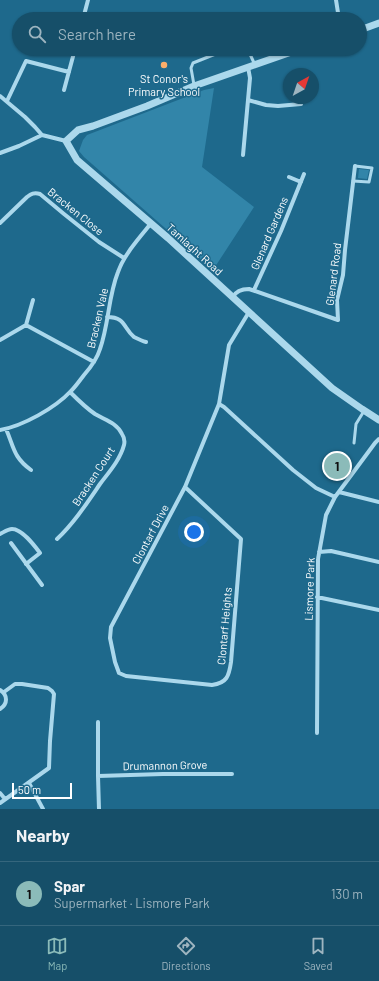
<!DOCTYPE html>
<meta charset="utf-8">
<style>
:root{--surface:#164f69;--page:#1f566f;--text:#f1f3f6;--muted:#9eb5c0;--line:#35667d;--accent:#8bbbb9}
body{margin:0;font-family:Barlow,sans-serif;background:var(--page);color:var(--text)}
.compass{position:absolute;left:283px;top:68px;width:36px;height:36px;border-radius:50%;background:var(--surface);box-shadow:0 1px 3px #0004;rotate:40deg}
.scale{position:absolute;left:12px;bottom:10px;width:60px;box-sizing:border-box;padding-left:4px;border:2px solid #fff;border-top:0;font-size:11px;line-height:14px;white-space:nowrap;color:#fff;-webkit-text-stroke:3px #1e698c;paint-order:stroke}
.you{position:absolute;left:194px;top:532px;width:14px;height:14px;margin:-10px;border:3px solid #fff;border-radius:50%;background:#1a73e8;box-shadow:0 0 0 6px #1a73e833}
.badge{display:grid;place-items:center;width:26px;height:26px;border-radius:50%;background:var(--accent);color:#111;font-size:13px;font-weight:700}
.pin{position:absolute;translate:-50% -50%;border:2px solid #fff;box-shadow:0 1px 4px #0006}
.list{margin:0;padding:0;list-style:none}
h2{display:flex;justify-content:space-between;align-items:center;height:52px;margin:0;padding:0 16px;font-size:17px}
h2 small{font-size:13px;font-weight:400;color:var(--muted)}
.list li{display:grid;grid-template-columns:26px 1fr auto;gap:12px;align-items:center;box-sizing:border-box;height:64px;padding:0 16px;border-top:1px solid var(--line)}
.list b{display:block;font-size:15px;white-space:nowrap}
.list p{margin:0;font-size:13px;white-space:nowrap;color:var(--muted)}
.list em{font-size:13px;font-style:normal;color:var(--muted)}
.icon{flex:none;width:22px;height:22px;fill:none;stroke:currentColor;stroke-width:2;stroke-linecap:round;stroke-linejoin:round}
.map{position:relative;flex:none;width:379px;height:809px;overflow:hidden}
.search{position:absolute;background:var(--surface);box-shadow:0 1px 3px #0004;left:12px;right:12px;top:12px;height:44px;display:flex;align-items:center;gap:10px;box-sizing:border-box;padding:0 14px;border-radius:22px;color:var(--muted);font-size:15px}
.sheet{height:116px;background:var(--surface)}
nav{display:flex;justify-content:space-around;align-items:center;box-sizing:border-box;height:56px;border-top:1px solid var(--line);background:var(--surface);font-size:11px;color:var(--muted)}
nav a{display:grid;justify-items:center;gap:2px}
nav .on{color:var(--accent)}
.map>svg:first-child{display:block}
.green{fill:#3285a9}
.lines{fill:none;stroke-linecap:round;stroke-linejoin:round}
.service{stroke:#abd8ec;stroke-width:3}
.minor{stroke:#abd8ec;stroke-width:4}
.tertiary{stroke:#abd8ec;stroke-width:7}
.poi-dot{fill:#fbae6a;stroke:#1e698c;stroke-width:1.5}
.labels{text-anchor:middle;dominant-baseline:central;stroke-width:3;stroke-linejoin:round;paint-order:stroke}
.poi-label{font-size:11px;fill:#fff;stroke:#1e698c}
.street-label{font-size:11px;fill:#fff;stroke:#1e698c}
</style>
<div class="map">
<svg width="379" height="809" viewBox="0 0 379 809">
<rect width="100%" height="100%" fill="#1e698c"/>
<path class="green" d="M214 88 202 167 254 207 213 270 84 157 79 151 83 140 87 135 204 90Z
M359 169 369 170 367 179 358 178Z"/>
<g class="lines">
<path class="service" d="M246 49 249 52 255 65
M194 85 191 68 193 63 228 49
M353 181 369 182 372 168 355 166
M354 443 356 424 364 411"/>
<path class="minor" d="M336 0 339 19
M83 19 88 0
M64 90 75 49
M0 96 25 117 35 127 42 135 66 141
M248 100 266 105 278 106 301 104
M7 101 26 61 69 72
M0 153 19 146 42 135
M243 155 250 78 248 67
M289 177 301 182
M0 223 27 197C31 194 34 192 40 194L64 214 99 242 124 258
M254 290 281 231 304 174
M233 297C236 291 243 289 249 289L338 320 337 300 343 275 345 250 355 166
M107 317C126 317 123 328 134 337 138 339 142 341 146 342
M26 325 33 300
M0 340 26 325 94 362
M219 404 224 407 293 470 316 488 335 497
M6 429C14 447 13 457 31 470
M0 430C23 426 55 408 71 391 76 386 80 380 84 375 91 367 97 359 100 349 109 324 108 297 118 272 124 255 137 241 148 227L151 224
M185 487 241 539 231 662C229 676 227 683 212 685L126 676 119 673 115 662 110 638 111 627 185 487 219 404 229 345 249 312
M339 492 379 502
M0 534C4 532 8 529 12 529 22 529 34 545 40 553L26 564
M57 539C74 523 87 503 100 484 109 472 120 460 124 445 125 441 124 437 122 434 117 423 105 420 95 414 86 408 78 400 70 392
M11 543 42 585
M319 552 331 551 379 562
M317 597 379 610
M0 690C8 695 8 704 0 709
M98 722V776L99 809
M317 733 318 559 326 515 335 497 375 443 379 439
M98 776 163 774H232
M29 783 43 809
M0 793 5 799
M0 803 49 768 50 741 54 694 52 691 48 688 22 684H15L4 692"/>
<path class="tertiary" d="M360 30 379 23
M300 49 194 86 147 106 93 126 78 130 66 141 77 160 168 238 332 388 362 409 379 420"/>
</g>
<circle class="poi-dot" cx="164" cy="65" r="4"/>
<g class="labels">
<g class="poi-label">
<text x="164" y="78">St Conor's<tspan x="164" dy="13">Primary School</tspan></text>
</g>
<g class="street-label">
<text transform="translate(76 211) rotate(39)">Bracken Close</text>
<text transform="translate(269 233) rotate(-67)">Glenard Gardens</text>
<text transform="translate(195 249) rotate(42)">Tamlaght Road</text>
<text transform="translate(333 274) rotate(-83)">Glenard Road</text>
<text transform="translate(97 318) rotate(-77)">Bracken Vale</text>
<text transform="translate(93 476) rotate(-57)">Bracken Court</text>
<text transform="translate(150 534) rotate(-62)">Clontarf Drive</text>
<text transform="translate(309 589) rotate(-88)">Lismore Park</text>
<text transform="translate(224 626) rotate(-85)">Clontarf Heights</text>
<text transform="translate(165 765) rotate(-1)">Drumannon Grove</text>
</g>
</g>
</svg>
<svg class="compass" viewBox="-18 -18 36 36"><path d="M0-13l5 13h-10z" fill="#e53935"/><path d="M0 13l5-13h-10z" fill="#9eb5c0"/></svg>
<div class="scale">50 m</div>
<div class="you"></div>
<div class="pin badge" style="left:337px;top:466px">1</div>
<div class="search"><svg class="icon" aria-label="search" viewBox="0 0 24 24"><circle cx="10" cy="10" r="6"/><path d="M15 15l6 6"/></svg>Search here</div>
</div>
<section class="sheet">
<h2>Nearby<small></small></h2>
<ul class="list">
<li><span class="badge">1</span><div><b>Spar</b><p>Supermarket · Lismore Park</p></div><em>130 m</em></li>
</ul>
</section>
<nav>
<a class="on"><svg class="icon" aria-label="map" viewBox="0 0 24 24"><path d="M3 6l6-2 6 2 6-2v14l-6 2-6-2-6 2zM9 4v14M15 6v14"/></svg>Map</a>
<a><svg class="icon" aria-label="directions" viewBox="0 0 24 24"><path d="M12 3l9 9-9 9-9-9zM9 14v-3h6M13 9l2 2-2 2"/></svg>Directions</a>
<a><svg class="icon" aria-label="saved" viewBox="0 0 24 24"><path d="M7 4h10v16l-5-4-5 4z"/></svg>Saved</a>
</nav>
